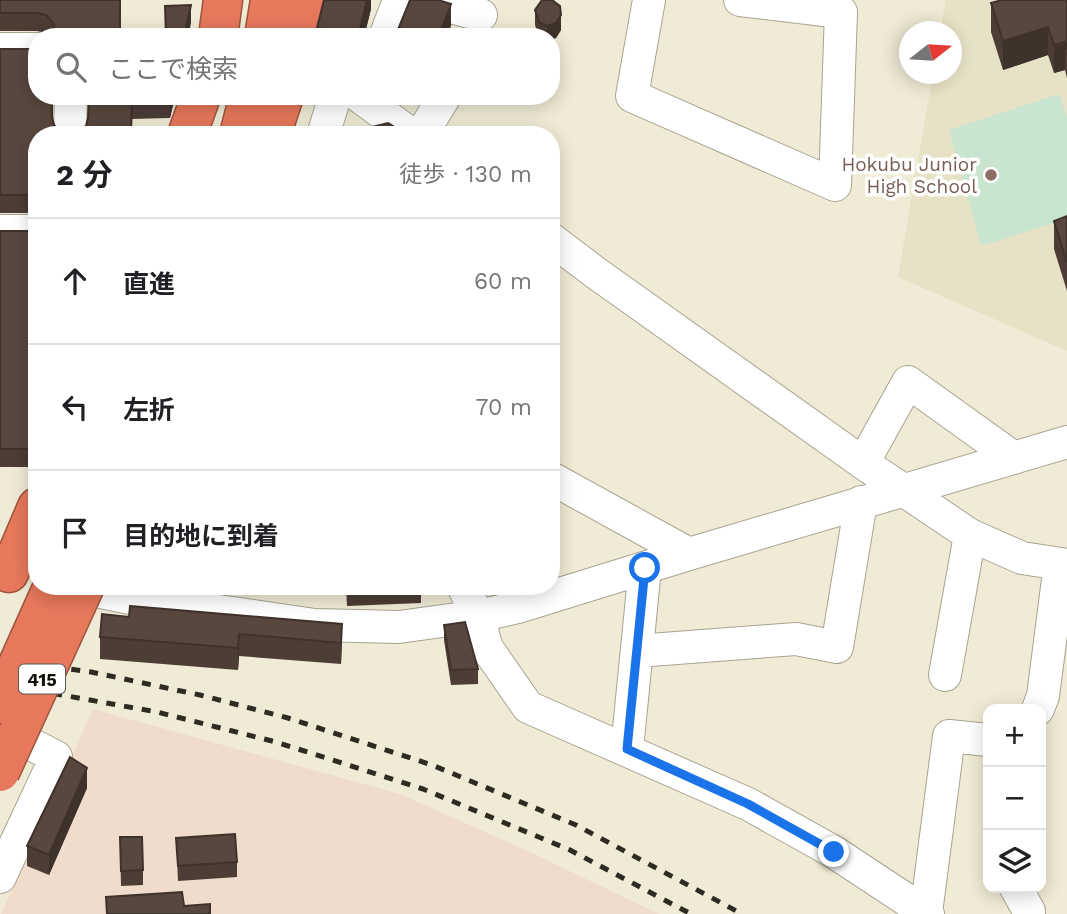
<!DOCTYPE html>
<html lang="ja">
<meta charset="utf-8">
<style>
:root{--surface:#fff;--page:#f2f2f2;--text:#202124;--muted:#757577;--line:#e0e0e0}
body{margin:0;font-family:"Work Sans","Noto Sans JP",sans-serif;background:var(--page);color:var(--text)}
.controls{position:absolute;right:21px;bottom:21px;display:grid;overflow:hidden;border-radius:14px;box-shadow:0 4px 18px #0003}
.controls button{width:63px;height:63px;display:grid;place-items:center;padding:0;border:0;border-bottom:2px solid var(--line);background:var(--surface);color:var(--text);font:35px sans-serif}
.compass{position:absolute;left:899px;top:21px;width:63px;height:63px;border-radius:50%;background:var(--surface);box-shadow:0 4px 18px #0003;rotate:73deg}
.stop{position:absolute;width:21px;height:21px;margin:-16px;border:5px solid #1a73e8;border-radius:50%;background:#fff}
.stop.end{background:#1a73e8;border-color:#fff;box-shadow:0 2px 7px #0008}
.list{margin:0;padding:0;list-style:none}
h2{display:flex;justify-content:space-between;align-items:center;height:91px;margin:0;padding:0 28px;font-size:30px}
h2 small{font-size:23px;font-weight:400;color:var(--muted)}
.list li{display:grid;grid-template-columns:46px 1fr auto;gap:21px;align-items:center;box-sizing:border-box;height:126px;padding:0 28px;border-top:2px solid var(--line)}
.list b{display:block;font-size:26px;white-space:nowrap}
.list em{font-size:23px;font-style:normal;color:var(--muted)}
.icon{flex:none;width:38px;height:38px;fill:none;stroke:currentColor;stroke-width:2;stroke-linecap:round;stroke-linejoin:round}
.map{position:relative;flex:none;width:1067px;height:914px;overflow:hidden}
.search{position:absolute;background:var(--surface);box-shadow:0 4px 18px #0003;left:28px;top:28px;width:532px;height:77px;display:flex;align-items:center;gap:18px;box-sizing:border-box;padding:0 24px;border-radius:28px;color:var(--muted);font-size:26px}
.panel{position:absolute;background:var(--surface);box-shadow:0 4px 18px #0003;left:28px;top:126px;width:532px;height:469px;border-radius:28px}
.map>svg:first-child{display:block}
.built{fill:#e7e1c5}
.industrial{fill:#f0dccd}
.green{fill:#c9e5d0}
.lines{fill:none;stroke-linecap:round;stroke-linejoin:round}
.minor-casing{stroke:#a8a491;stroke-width:34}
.highway-casing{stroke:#9c543e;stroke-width:41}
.minor{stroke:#fff;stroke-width:32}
.highway{stroke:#e7785b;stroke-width:38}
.rail{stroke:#2d2b22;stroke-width:5;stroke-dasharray:9 9;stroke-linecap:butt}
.highway-bridge-casing{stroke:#9c543e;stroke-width:41;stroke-linecap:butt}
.highway-bridge{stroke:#e7785b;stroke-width:38}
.wall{fill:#4c3d35}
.shaded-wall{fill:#3e322b}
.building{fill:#58473e;stroke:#3e322b;stroke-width:2}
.route{stroke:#1a73e8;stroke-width:9}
.education-dot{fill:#8d6e63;stroke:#fff;stroke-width:2.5}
.labels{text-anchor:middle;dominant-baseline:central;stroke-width:7;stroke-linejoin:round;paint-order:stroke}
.shield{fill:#fff;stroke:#595853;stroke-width:2}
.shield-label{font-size:18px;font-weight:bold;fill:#121009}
.education-label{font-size:19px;fill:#785e54;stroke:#fff;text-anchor:end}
</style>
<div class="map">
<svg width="1067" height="914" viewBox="0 0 1067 914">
<rect width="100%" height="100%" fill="#efebd6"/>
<path class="built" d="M946 0H1067V351L898 277 933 74H951V32L940 31Z"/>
<path class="industrial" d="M93 709 400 794 530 852 659 914H1Z"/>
<path class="green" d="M1059 94 1067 118V219L981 246 949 130Z"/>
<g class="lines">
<defs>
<path id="minor" d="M425 0 481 15
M649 0 632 96 835 185 841 12 740 0
M385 37 399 0
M0 49H37
M359 96 412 135
M70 135 71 96
M323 135 334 100 338 96
M421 135 445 96
M0 231H37
M551 239 596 273 863 463 970 535 1022 558 1067 565
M863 463 908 382 1014 458
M551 478 689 554
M72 586 135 599 315 625 399 627 478 616 518 607 689 554 1067 442
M463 586 478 616 487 648 528 707 748 804 834 852 928 914
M637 651 796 639 837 647 861 502
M945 675 970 535
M1038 709 1043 696 1060 564
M0 728 56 757 0 877
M627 749 645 568
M1016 888 1029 911V914
M926 913 949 736 988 740"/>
<path id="highway" d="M218 37 223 0
M264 37 270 0
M297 37 304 0
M187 135 201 96
M239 135 249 96
M271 135 284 96
M9 573 37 507"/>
</defs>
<use href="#minor" class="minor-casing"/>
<use href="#highway" class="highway-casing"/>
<use href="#minor" class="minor"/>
<use href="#highway" class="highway"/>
<path class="rail" d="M0 659 91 672 200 695 288 718 432 765 576 825 742 914
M0 684 157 712 276 742 423 789 570 850 691 914"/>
<defs>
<path id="highway-bridge" d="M0 704 53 586
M0 772 85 586"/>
</defs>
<use href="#highway-bridge" class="highway-bridge-casing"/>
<use href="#highway-bridge" class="highway-bridge"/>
</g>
<path class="wall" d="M0 0 120 37H49L46 33 37 31H0Z
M371 0V9L364 37H317V28Z
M1067 0V78L1065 70 1054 73 1048 55 1003 70 991 32V3Z
M535 10 561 30 556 38 551 39V37H539L535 25Z
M0 49 37 135V213H0Z
M89 96H175L170 118 132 119V135H72L78 133 86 126 88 118Z
M1067 216V291L1054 249V221Z
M0 231H37V440H31L30 467H0Z
M346 586H421V603L347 606Z
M129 617 342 624 341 664 239 656 238 670 100 659V637Z
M444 625 478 669V684L451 685 444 640Z
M87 788 49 875 27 866V846Z
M120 837 143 870V885L121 886Z
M176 838 237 862V877L178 881Z"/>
<path class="shaded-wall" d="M367 0H371V9L364 37H358Z
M451 4V26L447 37H439Z
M191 5V23L188 37H184Z
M561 15V30L556 38 551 39V37H547V26Z
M1048 27V55L1003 70V41Z
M1065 42V70L1054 73V45Z
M171 96H175L170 118V100Z
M342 624V645L341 664V643Z
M239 634V656L238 670V648Z
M87 768V788L49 875V855Z"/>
<path class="building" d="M0 0H120V37H54L55 30 53 23 46 15 37 13H0Z
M324 0H367L358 37H350L317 28Z
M410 0H438L451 4 439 37H395Z
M542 0H552L560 6 561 15 556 23 547 26 539 22 535 10Z
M1002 0H1067V50L1065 42 1054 45 1048 27 1003 41 991 3Z
M191 5 184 37H166L165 6Z
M0 49H37V96H52V117L54 125 60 132 67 135H37V195H0Z
M89 96H171L170 100 132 101 131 134 72 135 78 133 86 126 88 118Z
M388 123 393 126 394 135H370L368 128Z
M1067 216V263L1054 221Z
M0 231H37V422H31L30 449H0Z
M347 586H421V588L347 592Z
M130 606 342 624 341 643 239 634 238 648 100 637 102 614 129 617Z
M465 622 478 669 451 670 444 625Z
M70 757 87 768 49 855 27 846Z
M235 834 237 862 178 866 176 838Z
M120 837H142L143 870 121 871Z
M182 892 184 906 210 904V914H107L106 897Z"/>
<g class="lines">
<path class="route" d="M645 568 627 749 748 804 834 852"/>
</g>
<circle class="education-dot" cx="991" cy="175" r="7"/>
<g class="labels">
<rect class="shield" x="19" y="664.5" width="46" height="29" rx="5"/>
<g class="shield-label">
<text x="42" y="679">415</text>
</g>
<g class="education-label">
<text x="977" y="164">Hokubu Junior<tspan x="977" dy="22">High School</tspan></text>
</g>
</g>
</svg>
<div class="controls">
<button>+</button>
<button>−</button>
<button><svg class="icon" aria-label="layers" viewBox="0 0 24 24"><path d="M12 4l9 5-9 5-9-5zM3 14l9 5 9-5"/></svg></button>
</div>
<svg class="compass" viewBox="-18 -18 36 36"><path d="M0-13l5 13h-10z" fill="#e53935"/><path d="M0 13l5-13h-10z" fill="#757577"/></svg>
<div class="stop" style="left:645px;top:568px"></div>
<div class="stop end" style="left:834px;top:852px"></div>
<div class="search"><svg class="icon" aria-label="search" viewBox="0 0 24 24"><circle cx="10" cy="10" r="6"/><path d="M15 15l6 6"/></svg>ここで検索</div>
<section class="panel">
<h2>2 分<small>徒歩 · 130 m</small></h2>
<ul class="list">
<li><svg class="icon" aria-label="ahead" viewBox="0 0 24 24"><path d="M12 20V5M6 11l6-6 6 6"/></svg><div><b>直進</b></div><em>60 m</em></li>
<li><svg class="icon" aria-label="left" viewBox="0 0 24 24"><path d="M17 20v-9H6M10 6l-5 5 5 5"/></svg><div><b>左折</b></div><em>70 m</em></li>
<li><svg class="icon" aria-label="arrive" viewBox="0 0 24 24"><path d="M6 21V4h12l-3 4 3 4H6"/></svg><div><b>目的地に到着</b></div></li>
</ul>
</section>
</div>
